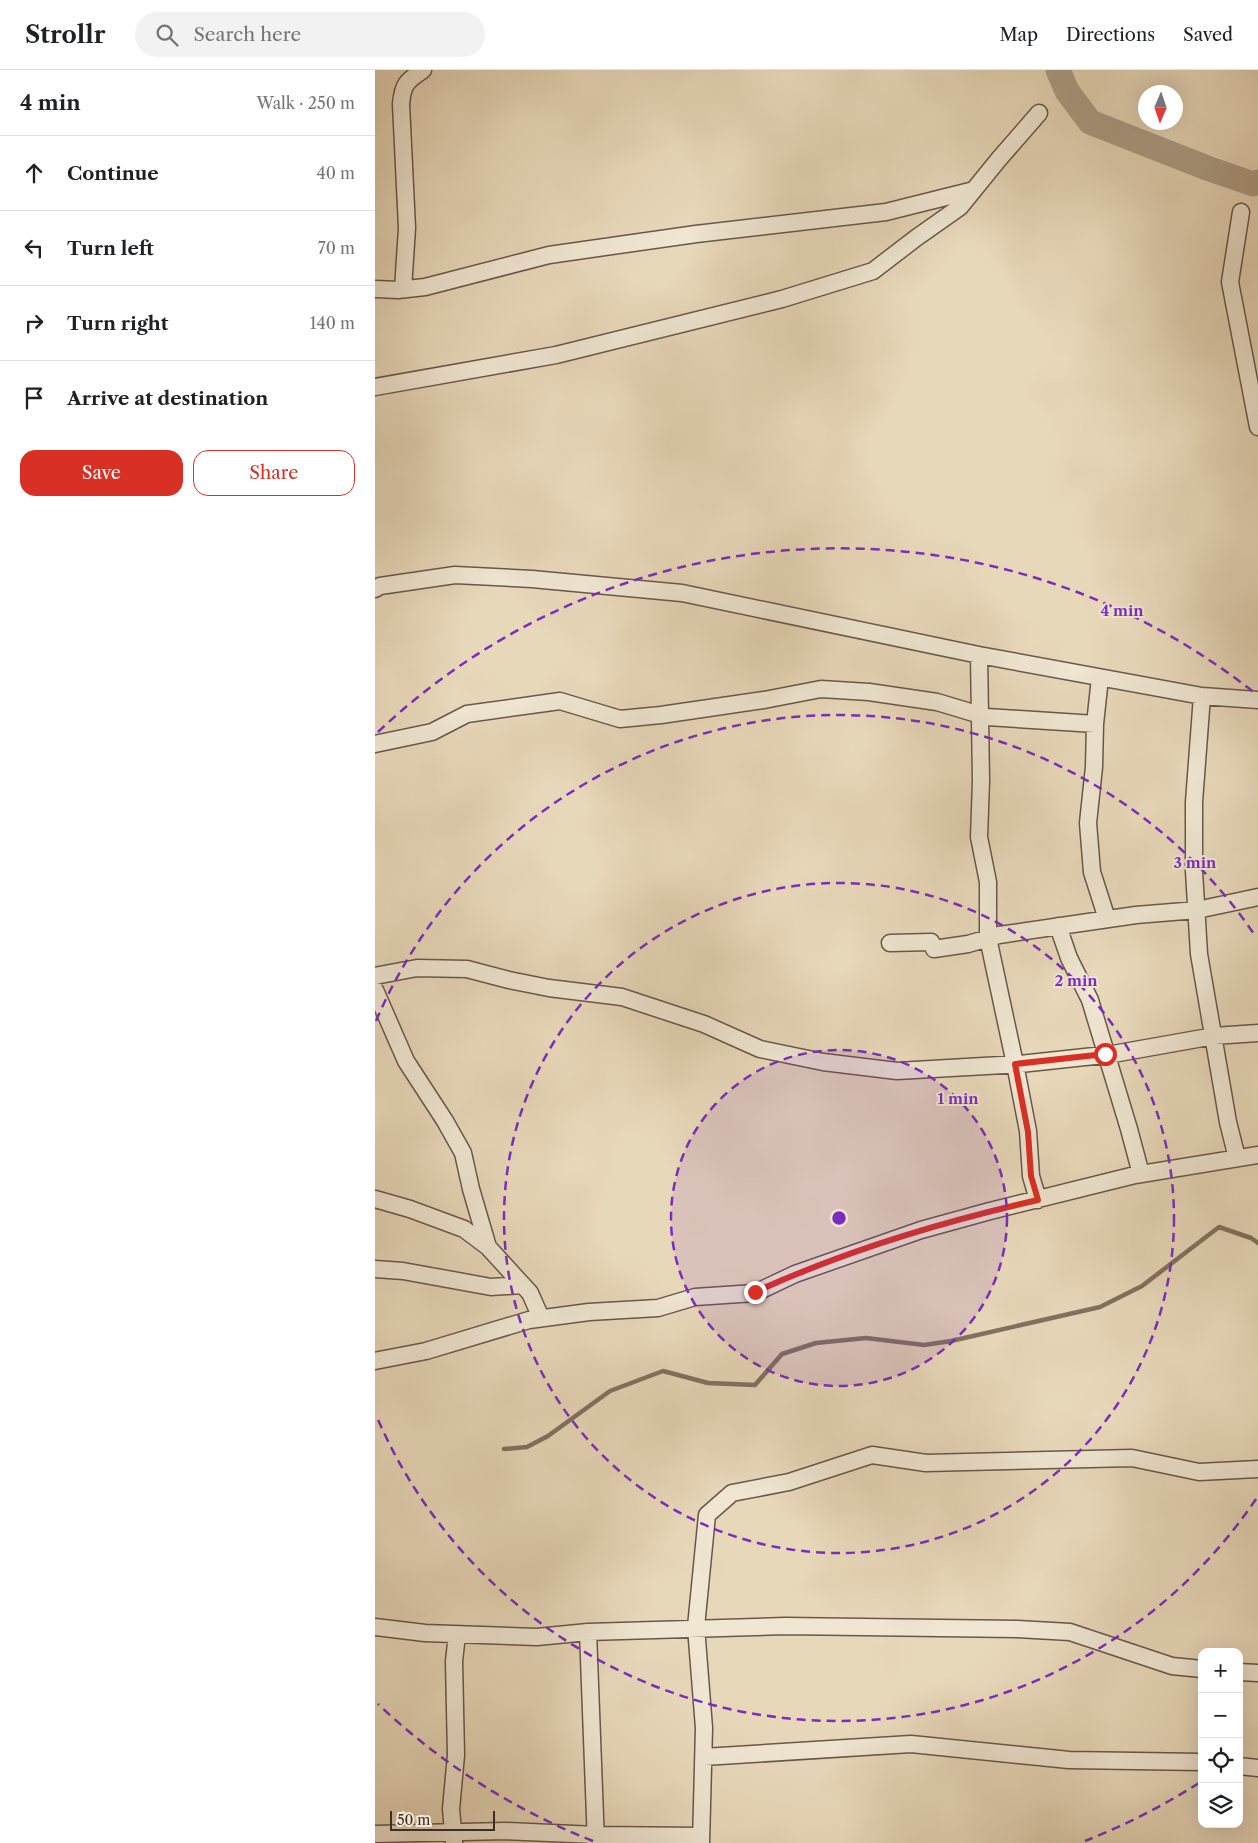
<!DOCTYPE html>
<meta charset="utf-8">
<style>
:root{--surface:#fff;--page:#f2f2f2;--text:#202124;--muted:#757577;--line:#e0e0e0;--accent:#d93025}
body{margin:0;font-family:"Libre Caslon Text",serif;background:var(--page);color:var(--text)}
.controls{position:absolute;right:15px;bottom:15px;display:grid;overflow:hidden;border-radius:10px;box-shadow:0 5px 20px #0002}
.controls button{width:45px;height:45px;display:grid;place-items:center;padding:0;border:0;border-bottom:1px solid var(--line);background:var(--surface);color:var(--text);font:25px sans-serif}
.compass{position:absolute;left:763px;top:15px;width:45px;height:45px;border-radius:50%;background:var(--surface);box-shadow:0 5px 20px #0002;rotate:182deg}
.scale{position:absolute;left:15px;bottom:12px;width:105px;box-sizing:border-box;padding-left:5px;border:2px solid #3d2e26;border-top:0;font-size:14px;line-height:18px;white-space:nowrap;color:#3d2e26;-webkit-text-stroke:4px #f0e6d2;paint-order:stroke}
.stop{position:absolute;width:15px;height:15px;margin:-11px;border:4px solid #d93025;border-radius:50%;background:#fff}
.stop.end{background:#d93025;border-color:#fff;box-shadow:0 1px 5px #0008}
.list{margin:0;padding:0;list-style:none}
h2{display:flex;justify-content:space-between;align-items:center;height:65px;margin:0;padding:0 20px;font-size:21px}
h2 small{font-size:16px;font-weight:400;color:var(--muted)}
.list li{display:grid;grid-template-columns:32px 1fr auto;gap:15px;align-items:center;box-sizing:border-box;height:75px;padding:0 20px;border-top:1px solid var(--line)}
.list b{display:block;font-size:19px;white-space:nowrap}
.list em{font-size:16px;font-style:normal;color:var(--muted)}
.actions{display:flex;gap:10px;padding:15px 20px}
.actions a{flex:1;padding:11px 0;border:1px solid var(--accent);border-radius:15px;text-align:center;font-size:18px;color:var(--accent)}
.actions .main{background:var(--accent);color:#fff}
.icon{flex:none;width:28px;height:28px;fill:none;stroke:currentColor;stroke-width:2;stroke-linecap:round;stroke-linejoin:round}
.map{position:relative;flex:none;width:883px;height:1773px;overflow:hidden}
header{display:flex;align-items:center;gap:30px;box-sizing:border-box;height:70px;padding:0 25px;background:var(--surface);border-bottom:1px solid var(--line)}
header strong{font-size:24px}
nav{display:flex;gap:28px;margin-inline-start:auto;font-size:18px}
.search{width:350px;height:45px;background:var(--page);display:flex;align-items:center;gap:12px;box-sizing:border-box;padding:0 18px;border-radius:28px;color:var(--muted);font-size:19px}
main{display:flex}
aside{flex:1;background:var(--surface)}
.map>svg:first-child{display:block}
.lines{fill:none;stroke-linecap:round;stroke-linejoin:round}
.stream{stroke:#817161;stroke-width:4.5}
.river{stroke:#ae9e88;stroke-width:25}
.minor-casing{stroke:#68584b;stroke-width:19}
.minor{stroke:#f0e6d2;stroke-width:16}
.route{stroke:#d93025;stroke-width:6}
.ring{fill:none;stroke:#7b2cbf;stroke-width:2.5;stroke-dasharray:9 6}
.centre{fill:#7b2cbf;stroke:#f0e6d2;stroke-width:2.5}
.ring-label{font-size:15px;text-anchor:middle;font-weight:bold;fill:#7b2cbf;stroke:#f0e6d2;stroke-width:4;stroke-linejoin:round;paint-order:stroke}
</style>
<header>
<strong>Strollr</strong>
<div class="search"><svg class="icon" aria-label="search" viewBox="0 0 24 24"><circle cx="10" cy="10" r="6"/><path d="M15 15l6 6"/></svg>Search here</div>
<nav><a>Map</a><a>Directions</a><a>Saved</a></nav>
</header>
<main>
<aside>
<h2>4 min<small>Walk · 250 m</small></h2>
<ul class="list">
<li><svg class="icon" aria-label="ahead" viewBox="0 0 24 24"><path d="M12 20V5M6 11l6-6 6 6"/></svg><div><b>Continue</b></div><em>40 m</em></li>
<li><svg class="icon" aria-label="left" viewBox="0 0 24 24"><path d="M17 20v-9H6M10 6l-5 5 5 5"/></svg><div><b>Turn left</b></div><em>70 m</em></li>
<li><svg class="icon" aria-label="right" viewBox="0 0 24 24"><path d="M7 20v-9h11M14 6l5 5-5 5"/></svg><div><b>Turn right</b></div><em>140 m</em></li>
<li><svg class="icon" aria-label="arrive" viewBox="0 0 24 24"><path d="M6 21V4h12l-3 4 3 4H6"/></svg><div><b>Arrive at destination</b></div></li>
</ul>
<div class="actions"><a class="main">Save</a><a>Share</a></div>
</aside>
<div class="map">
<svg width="883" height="1773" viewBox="0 0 883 1773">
<rect width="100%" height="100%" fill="#e8d8ba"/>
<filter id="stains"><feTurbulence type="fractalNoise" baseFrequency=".004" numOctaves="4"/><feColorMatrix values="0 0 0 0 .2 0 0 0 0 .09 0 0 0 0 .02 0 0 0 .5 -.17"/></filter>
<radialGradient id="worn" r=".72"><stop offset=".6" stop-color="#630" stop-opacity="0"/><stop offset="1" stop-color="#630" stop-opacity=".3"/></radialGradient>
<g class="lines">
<path class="stream" d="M129 1379 152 1377 173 1366 235 1321 288 1301 333 1313 380 1315 407 1284 441 1273 491 1268 549 1275 576 1271 725 1237 767 1216 844 1157 876 1168 883 1173"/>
<path class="river" d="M683 0 692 21 715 52 832 98 878 114 883 112"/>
<defs>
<path id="minor" d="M866 142 855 212 883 357
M0 219 23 220 50 217 174 185 321 164 511 142 599 120
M28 219 32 158 26 34C28 13 32 11 48 0
M0 317 181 285 407 229 498 201 541 168 585 137 624 89 664 43
M0 519 5 516 80 505 157 509 307 523 604 585 827 626 883 630
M604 585 606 711 604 767 613 812V868L640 994 653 1061 656 1106 663 1130
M725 608 720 654 719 697 713 753 717 802 732 849
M827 626 819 732V801L824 884 853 1052 862 1088
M0 674 57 662 92 644 185 631 245 649 286 645 389 630 446 619 494 622 562 632 612 647 720 654
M683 856 694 888 715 930 754 1059 766 1104
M515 873 556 872 559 879 593 874 624 865 761 845 822 840 883 827
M0 906 42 898 92 899 134 910 174 918 247 927 329 954 385 979 448 992 522 1001 645 994 738 984 839 966 883 963
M0 920 31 991 70 1051 88 1083 96 1119 113 1177
M0 1129 35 1139 89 1159 113 1177 155 1223 166 1248
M0 1199 28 1201 116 1217 148 1215
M0 1291 51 1281 154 1250 214 1242 283 1238 320 1227 380 1223 420 1204 546 1160 615 1141 760 1105 883 1085
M0 1557 50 1563 162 1567 213 1562 410 1556 642 1559 695 1562 797 1596 827 1599
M213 1562 221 1773
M864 1602 883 1603
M329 1687 536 1674 694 1690 827 1692
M864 1696 883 1698
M0 1764 130 1761 221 1765 326 1766
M79 1772 76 1739 81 1685 79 1591 82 1565
M326 1773 329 1658 321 1557 332 1445 357 1423 414 1412 497 1385 551 1393 757 1388 824 1402 883 1399"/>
</defs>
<use href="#minor" class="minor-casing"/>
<use href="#minor" class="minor"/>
</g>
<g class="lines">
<path class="route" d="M380 1222C470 1181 566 1152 663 1130L656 1106 653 1062 640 994 730 984"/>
</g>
<circle cx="464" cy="1148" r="168" fill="#7b2cbf" fill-opacity=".12"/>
<g class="ring">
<circle cx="464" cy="1148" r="168"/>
<circle cx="464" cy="1148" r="335"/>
<path d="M881 1429A503 503 0 0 1 1 1345M1 951A503 503 0 0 1 881 867"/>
<path d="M824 1713A670 670 0 0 1 710 1771M218 1771A670 670 0 0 1 3 1634M3 662A670 670 0 0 1 881 624"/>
</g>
<circle cx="464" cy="1148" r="8" class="centre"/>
<g class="ring-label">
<text x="747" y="546">4 min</text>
<text x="820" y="798">3 min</text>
<text x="701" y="916">2 min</text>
<text x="583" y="1034">1 min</text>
</g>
<rect width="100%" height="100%" filter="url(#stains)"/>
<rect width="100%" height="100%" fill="url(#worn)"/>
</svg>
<div class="controls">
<button>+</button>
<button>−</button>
<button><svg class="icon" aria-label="locate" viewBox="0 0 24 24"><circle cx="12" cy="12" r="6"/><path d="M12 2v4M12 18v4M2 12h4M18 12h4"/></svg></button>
<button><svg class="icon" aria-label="layers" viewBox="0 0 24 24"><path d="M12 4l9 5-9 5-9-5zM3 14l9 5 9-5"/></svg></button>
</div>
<svg class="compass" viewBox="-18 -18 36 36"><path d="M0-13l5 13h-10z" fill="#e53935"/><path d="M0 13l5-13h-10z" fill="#757577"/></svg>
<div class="scale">50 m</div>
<div class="stop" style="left:730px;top:984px"></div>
<div class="stop end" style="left:380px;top:1222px"></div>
</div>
</main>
